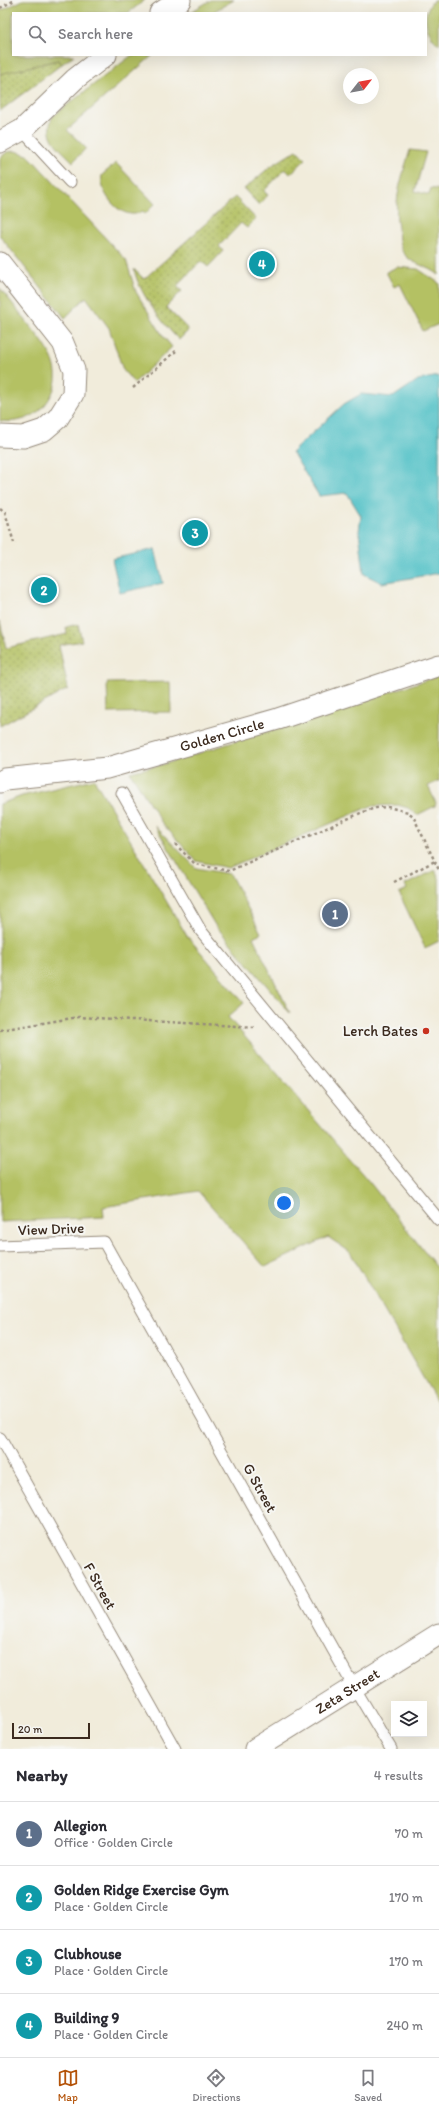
<!DOCTYPE html>
<meta charset="utf-8">
<style>
:root{--surface:#fff;--page:#f7f7f7;--text:#2b2b33;--muted:#7c7c81;--line:#e1e1e2;--accent:#b45309}
body{margin:0;font-family:Itim,sans-serif;background:var(--page);color:var(--text)}
.controls{position:absolute;right:12px;bottom:12px;display:grid;overflow:hidden;border-radius:0px;box-shadow:0 4px 16px #0002}
.controls button{width:36px;height:36px;display:grid;place-items:center;padding:0;border:0;border-bottom:1px solid var(--line);background:var(--surface);color:var(--text);font:20px sans-serif}
.compass{position:absolute;left:343px;top:68px;width:36px;height:36px;border-radius:50%;background:var(--surface);box-shadow:0 4px 16px #0002;rotate:59deg}
.scale{position:absolute;left:12px;bottom:10px;width:78px;box-sizing:border-box;padding-left:4px;border:2px solid #3b2a1e;border-top:0;font-size:11px;line-height:14px;white-space:nowrap;color:#3b2a1e;-webkit-text-stroke:3px #f6f6f2;paint-order:stroke}
.you{position:absolute;left:284px;top:1203px;width:14px;height:14px;margin:-10px;border:3px solid #fff;border-radius:50%;background:#1a73e8;box-shadow:0 0 0 6px #1a73e833}
.badge{display:grid;place-items:center;width:26px;height:26px;border-radius:50%;background:var(--accent);color:#fff;font-size:13px;font-weight:700}
.pin{position:absolute;translate:-50% -50%;border:2px solid #fff;box-shadow:0 1px 4px #0006}
.list{margin:0;padding:0;list-style:none}
h2{display:flex;justify-content:space-between;align-items:center;height:52px;margin:0;padding:0 16px;font-size:17px}
h2 small{font-size:13px;font-weight:400;color:var(--muted)}
.list li{display:grid;grid-template-columns:26px 1fr auto;gap:12px;align-items:center;box-sizing:border-box;height:64px;padding:0 16px;border-top:1px solid var(--line)}
.list b{display:block;font-size:15px;white-space:nowrap}
.list p{margin:0;font-size:13px;white-space:nowrap;color:var(--muted)}
.list em{font-size:13px;font-style:normal;color:var(--muted)}
.icon{flex:none;width:22px;height:22px;fill:none;stroke:currentColor;stroke-width:2;stroke-linecap:round;stroke-linejoin:round}
.map{position:relative;flex:none;width:439px;height:1749px;overflow:hidden}
.search{position:absolute;background:var(--surface);box-shadow:0 4px 16px #0002;left:12px;right:12px;top:12px;height:44px;display:flex;align-items:center;gap:10px;box-sizing:border-box;padding:0 14px;border-radius:0px;color:var(--muted);font-size:15px}
.sheet{height:308px;background:var(--surface)}
nav{display:flex;justify-content:space-around;align-items:center;box-sizing:border-box;height:56px;border-top:1px solid var(--line);background:var(--surface);font-size:11px;color:var(--muted)}
nav a{display:grid;justify-items:center;gap:2px}
nav .on{color:var(--accent)}
.map>svg:first-child{display:block}
.green{fill:#b4c163;stroke:#787640}
.garden{fill:url(#garden-dots);stroke:#787640}
.water{fill:#54c2c8;stroke:#487673}
.lines{fill:none;stroke-linecap:round;stroke-linejoin:round}
.service-casing{stroke:#968b7c;stroke-width:13}
.minor-casing{stroke:#968b7c;stroke-width:23}
.path{stroke:#968b7c;stroke-width:2.5;stroke-dasharray:3 3;stroke-linecap:butt}
.service{stroke:#fff;stroke-width:11}
.minor{stroke:#fff;stroke-width:21}
.poi-dot{fill:#c8321e;stroke:#f6f6f2;stroke-width:1.5}
.labels{text-anchor:middle;dominant-baseline:central;stroke-width:4;stroke-linejoin:round;paint-order:stroke}
.street-label{font-size:15px;fill:#3b2a1e;stroke:#f6f6f2}
.poi-label{font-size:15px;fill:#3b2a1e;stroke:#f6f6f2;text-anchor:end}
</style>
<div class="map">
<svg width="439" height="1749" viewBox="0 0 439 1749">
<defs>
<pattern id="garden-dots" width="8" height="8" patternUnits="userSpaceOnUse"><rect width="8" height="8" fill="#b4c163"/><path d="M2 2h.1M6 6h.1" fill="none" stroke="#949d51" stroke-width="1.8" stroke-linecap="round"/></pattern>
</defs>
<rect width="100%" height="100%" fill="#f6f6f2"/>
<filter id="ink" filterUnits="userSpaceOnUse"><feTurbulence type="fractalNoise" baseFrequency=".025" numOctaves="2"/><feDisplacementMap in="SourceGraphic" scale="8" xChannelSelector="R" yChannelSelector="G"/><feConvolveMatrix kernelMatrix="1 2 1 2 8 2 1 2 1" color-interpolation-filters="sRGB"/></filter>
<filter id="wash" filterUnits="userSpaceOnUse"><feTurbulence type="fractalNoise" baseFrequency=".012" numOctaves="4" result="noise"/><feDisplacementMap in="SourceGraphic" scale="16" xChannelSelector="R" yChannelSelector="G"/><feGaussianBlur stdDeviation="0.9" result="paint"/><feColorMatrix in="noise" values="0 0 0 0 0 0 0 0 0 0 0 0 0 0 0 0 0 1.4 0 .05"/><feComposite in="paint" operator="in"/></filter>
<g filter="url(#wash)">
<rect width="100%" height="100%" fill="#f1ecdb"/>
<path class="green" d="M23 0H145L128 13H13V55H74L62 64 58 60 0 74V11Z
M211 0H234L211 13H189Z
M434 0H439V45C426 34 420 14 434 0Z
M132 55H153L67 130 86 148 73 162C60 148 42 137 53 116Z
M410 150 426 152 415 191 429 195 431 188 439 190V275C429 266 413 265 405 255 398 247 399 238 398 228 393 200 402 177 410 150Z
M15 151 28 155 126 260 136 292 163 336 172 347 134 383 123 370 109 328 86 297 65 318 0 236V158L7 152Z
M116 163 155 204 145 214 143 211C124 224 98 194 102 175Z
M397 267 418 269 439 283V324L423 331 400 284 394 287 386 272Z
M0 288C10 300 20 313 30 326 51 351 69 376 44 406 33 419 16 423 0 421Z
M439 676V781L428 786 436 803 435 806 417 815 408 808 398 805 371 806 228 868 196 861 162 823 130 772 168 763Z
M170 682 171 712 108 713 107 683Z
M94 779 187 936 244 1003 228 1017 371 1184 439 1270V1405L350 1252 328 1237 265 1267 198 1191 103 1207 104 1217 0 1222V804L22 796Z
M155 826 196 868 230 874 261 933 253 937 290 1013 215 925Z
M435 870 439 878V941L425 948 399 893 407 889 405 885Z"/>
<path class="garden" d="M58 60 62 64 0 111V74Z
M297 150 306 159 290 174 285 169 264 191 268 195 259 205 244 189 271 166Z
M235 197 256 219 247 228 241 223 219 246 223 251 208 267 201 261 177 286 182 291 166 307 189 330 179 340C163 324 138 292 134 269L144 279Z
M0 621 6 648 67 634 66 627 78 624 82 641 59 645 68 689 0 726Z"/>
<path class="water" d="M439 376V573L382 583 364 574 359 531 361 516 347 493 319 496 292 452 344 404 361 394 393 397 418 380Z
M155 549 163 583 120 593 112 559Z"/>
</g>
<g filter="url(#ink)">
<g class="lines">
<defs>
<path id="service" d="M22 130 70 182
M122 793 201 931 439 1220
M0 1246 104 1242 354 1687 391 1749
M0 1438 175 1749"/>
<g id="minor">
<path d="M160 13 180 0"/>
<path d="M0 142 22 130 75 79 106 55"/>
<path d="M0 263 63 343 74 370 73 394 58 418 44 430 23 437 0 436"/>
<path id="s1" d="M0 782 5 779 107 768 278 719 439 665"/>
<path id="s2" d="M255 1749 439 1634"/>
</g>
</defs>
<use href="#service" class="service-casing"/>
<use href="#minor" class="minor-casing"/>
<path class="path" d="M0 8 15 0
M133 388 176 351
M0 508 5 512 14 543
M175 844 195 864 229 871 363 812 376 808 388 807 408 812 413 816 439 870
M394 882 435 861
M0 1030 79 1017 255 1027"/>
<use href="#service" class="service"/>
<use href="#minor" class="minor"/>
</g>
</g>
<circle class="poi-dot" cx="426" cy="1031" r="4"/>
<g class="labels">
<g class="street-label">
<text stroke="none"><textPath href="#s1" startOffset="228">Golden Circle</textPath></text>
<text transform="translate(51 1229) rotate(-2)">View Drive</text>
<text transform="translate(260 1488) rotate(61)">G Street</text>
<text transform="translate(100 1586) rotate(61)">F Street</text>
<text stroke="none"><textPath href="#s2" startOffset="109">Zeta Street</textPath></text>
</g>
<g class="poi-label">
<text x="418" y="1031">Lerch Bates</text>
</g>
</g>
</svg>
<div class="controls">
<button><svg class="icon" aria-label="layers" viewBox="0 0 24 24"><path d="M12 4l9 5-9 5-9-5zM3 14l9 5 9-5"/></svg></button>
</div>
<svg class="compass" viewBox="-18 -18 36 36"><path d="M0-13l5 13h-10z" fill="#e53935"/><path d="M0 13l5-13h-10z" fill="#7c7c81"/></svg>
<div class="scale">20 m</div>
<div class="you"></div>
<div class="pin badge" style="left:335px;top:914px;background:#5c6f8a">1</div>
<div class="pin badge" style="left:44px;top:590px;background:#0f9aa8">2</div>
<div class="pin badge" style="left:195px;top:533px;background:#0f9aa8">3</div>
<div class="pin badge" style="left:262px;top:264px;background:#0f9aa8">4</div>
<div class="search"><svg class="icon" aria-label="search" viewBox="0 0 24 24"><circle cx="10" cy="10" r="6"/><path d="M15 15l6 6"/></svg>Search here</div>
</div>
<section class="sheet">
<h2>Nearby<small>4 results</small></h2>
<ul class="list">
<li><span class="badge" style="background:#5c6f8a">1</span><div><b>Allegion</b><p>Office · Golden Circle</p></div><em>70 m</em></li>
<li><span class="badge" style="background:#0f9aa8">2</span><div><b>Golden Ridge Exercise Gym</b><p>Place · Golden Circle</p></div><em>170 m</em></li>
<li><span class="badge" style="background:#0f9aa8">3</span><div><b>Clubhouse</b><p>Place · Golden Circle</p></div><em>170 m</em></li>
<li><span class="badge" style="background:#0f9aa8">4</span><div><b>Building 9</b><p>Place · Golden Circle</p></div><em>240 m</em></li>
</ul>
</section>
<nav>
<a class="on"><svg class="icon" aria-label="map" viewBox="0 0 24 24"><path d="M3 6l6-2 6 2 6-2v14l-6 2-6-2-6 2zM9 4v14M15 6v14"/></svg>Map</a>
<a><svg class="icon" aria-label="directions" viewBox="0 0 24 24"><path d="M12 3l9 9-9 9-9-9zM9 14v-3h6M13 9l2 2-2 2"/></svg>Directions</a>
<a><svg class="icon" aria-label="saved" viewBox="0 0 24 24"><path d="M7 4h10v16l-5-4-5 4z"/></svg>Saved</a>
</nav>
